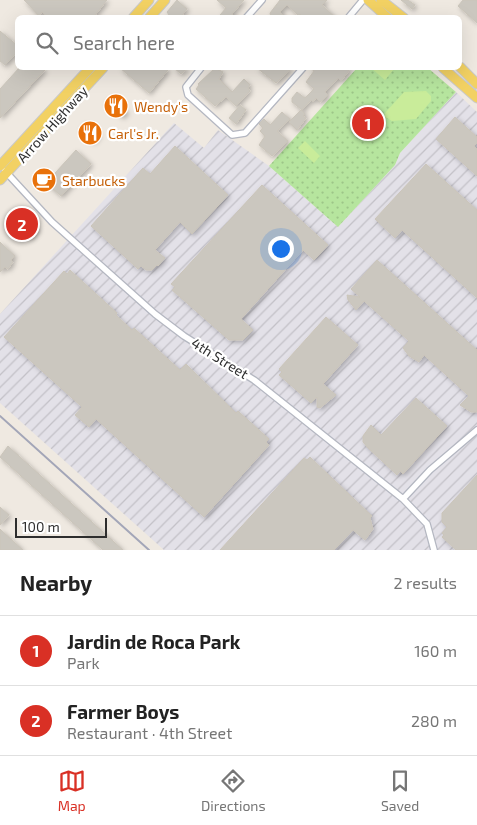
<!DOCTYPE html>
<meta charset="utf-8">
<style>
:root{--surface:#fff;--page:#f6f6f6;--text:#222;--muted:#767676;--line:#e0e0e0;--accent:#d93025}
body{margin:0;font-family:"Exo 2",sans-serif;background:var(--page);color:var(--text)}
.scale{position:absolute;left:15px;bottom:12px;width:92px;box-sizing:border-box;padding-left:5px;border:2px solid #2e2e2e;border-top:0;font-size:14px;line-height:18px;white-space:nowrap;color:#2e2e2e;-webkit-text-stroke:4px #fff;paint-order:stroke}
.you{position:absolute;left:280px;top:248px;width:18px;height:18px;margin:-12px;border:4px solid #fff;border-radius:50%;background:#1a73e8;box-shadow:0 0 0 8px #1a73e833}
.badge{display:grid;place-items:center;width:32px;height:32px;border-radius:50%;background:var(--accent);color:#fff;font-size:16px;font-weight:700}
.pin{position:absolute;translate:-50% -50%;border:2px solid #fff;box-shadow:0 1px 5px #0006}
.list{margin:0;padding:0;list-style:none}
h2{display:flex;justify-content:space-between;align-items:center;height:65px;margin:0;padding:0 20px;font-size:21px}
h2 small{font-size:16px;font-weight:400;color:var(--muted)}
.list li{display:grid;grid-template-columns:32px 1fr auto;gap:15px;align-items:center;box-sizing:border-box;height:70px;padding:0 20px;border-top:1px solid var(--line)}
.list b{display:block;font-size:19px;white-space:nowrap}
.list p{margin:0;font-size:16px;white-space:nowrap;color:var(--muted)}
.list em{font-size:16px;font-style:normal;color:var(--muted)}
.icon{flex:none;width:28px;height:28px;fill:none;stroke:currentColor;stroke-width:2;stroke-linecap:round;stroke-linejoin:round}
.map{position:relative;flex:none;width:477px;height:550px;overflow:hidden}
.search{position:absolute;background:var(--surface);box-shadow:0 5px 20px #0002;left:15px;right:15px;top:15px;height:55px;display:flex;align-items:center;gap:12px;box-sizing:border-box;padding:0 18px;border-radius:8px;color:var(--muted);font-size:19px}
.sheet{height:205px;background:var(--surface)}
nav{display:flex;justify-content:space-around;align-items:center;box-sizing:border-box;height:70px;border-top:1px solid var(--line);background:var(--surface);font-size:14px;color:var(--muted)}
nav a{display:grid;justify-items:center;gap:2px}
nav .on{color:var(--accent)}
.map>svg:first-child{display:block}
.industrial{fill:url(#industrial-furrows)}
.park{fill:url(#park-dots)}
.pitch{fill:#c9ec9a}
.building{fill:#cbc7bf;stroke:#cbc5ba;filter:url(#shadow)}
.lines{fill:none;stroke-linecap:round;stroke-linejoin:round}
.minor-casing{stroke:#b4b7c1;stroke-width:8}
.primary-casing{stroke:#c9c9c9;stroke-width:11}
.minor{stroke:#fff;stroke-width:5.5}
.primary{stroke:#f2d163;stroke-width:9}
.rail{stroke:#a3a6b8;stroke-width:2}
.labels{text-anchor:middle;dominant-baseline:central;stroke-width:4.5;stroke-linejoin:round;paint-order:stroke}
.food-label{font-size:14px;fill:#c56008;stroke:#fff;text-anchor:start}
.street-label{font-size:14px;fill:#2e2e2e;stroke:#fff}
</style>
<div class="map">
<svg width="477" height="550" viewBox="0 0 477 550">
<defs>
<pattern id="industrial-furrows" width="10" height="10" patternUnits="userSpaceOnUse" patternTransform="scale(1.25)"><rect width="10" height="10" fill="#e3e1e8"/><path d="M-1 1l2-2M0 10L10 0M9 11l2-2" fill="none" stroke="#c3c1c7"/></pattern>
<pattern id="park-dots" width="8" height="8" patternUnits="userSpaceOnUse" patternTransform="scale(1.25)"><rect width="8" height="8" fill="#b6e59e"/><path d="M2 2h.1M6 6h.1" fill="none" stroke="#9dc588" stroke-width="1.8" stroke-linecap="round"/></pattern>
<filter id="shadow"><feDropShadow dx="2" dy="2" stdDeviation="2.5" flood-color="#0004"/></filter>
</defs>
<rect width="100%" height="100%" fill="#efe9e1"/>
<path class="industrial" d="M456 92 477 112V550H164L0 403V314L174 123 204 148 218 130 269 166 338 227 395 165 400 153Z"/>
<path class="park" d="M357 68H428L456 92 400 153 395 165 338 227 269 166Z"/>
<path class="pitch" d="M371 68H392L394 69 385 80Z
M426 91 431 96V101L416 119 392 121 385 117V113L404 92Z
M305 141 320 156 314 163 298 148Z"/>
<path class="building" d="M24 0H107L93 18H48L42 12 39 16Z
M177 0 187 9 180 18H171L167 12Z
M217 0H244L232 14 236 18H223L220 15 226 8Z
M280 0H327L322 5 336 18H304L300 14 299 16 287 5 280 12 286 18H271L270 13Z
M401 0H408L415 5 412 9Z
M463 0H477V23L458 6Z
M0 31 18 46V51L5 65 0 61Z
M19 68H42L45 70 0 118V89Z
M120 68H166L168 70 149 93Z
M174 68H188L181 74Z
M215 68 223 72 219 79 232 92 244 79 250 85 248 88 250 91 236 106 226 97 215 106 196 89 199 85 198 84Z
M257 68H292L276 83Z
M310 68H351L341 81 338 78 325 92 328 95 323 100 320 102 316 98 313 102 311 100 302 110 292 102V98L297 92 305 98 314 89 306 82 314 71Z
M111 96 127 112 122 117 105 101Z
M240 105 246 110 236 124 229 118Z
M301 110 305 114 303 116 306 118 297 130 289 122Z
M282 112 290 119 277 131 288 141 272 156 259 145 265 136 260 131 263 128 259 124 264 119 270 125Z
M455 117 477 137V143L474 146 477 149V176L436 139Z
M85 122 99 135 93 142 79 129Z
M175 146 228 195 192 234 180 222 155 250 165 258 158 266 157 265 152 270H146L141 266 138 269 91 226 143 168 150 174Z
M76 150 91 164 61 196 46 183Z
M426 164 477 210V298L402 230 395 238 375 219Z
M262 185 328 245 314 260 303 250 241 319 253 330 243 340H229L172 290 175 287 171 284Z
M20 216 28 220 32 216 36 220 33 224 38 229 30 238 14 223Z
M0 242 15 256 11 260 13 262 8 269 5 267 0 272Z
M377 260 477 350V412H471L460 405 469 396 424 355 419 362 409 356 403 348 409 341 364 301 356 310 348 300 347 295 360 297 351 289Z
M70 270 117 313 116 315 132 330 134 328 180 370 186 364 236 413 238 411 269 439 266 442 269 445 204 517 96 419 89 427 75 415 82 407 4 337 64 271 67 274Z
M326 317 358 345 323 384 336 395 320 408 317 407V397L311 403 279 375 282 372 279 369Z
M416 398 447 426 403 474 400 471 397 475 368 448 363 442V436L371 425 381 435Z
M8 446 123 550H103L0 457Z
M310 457 372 516 370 518 373 529 365 540 353 530 334 550H220L304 458 307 460Z
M477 475V550H456L442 537 444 535 442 533 447 527 442 522V513Z
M0 507 9 515 0 525Z
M0 529 23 550H0Z"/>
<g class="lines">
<defs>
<path id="minor" d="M246 18 262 0
M348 18 363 0
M201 68 186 87 188 95 232 135 245 133 303 68
M5 171 52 222 155 314 184 336 254 380 403 499 427 524 434 550
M403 499 430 470 477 430"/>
<path id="primary" d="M368 0 388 18
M381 0 404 18
M133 18 149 0
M149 18 165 0
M460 67 477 84
M443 68 477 98
M0 166 90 68
M0 180 103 68"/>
</defs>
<use href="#minor" class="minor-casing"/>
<use href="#primary" class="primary-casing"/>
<use href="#minor" class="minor"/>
<use href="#primary" class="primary"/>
<path class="rail" d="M0 416 149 550"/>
</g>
<defs>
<symbol id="restaurant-disc" viewBox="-11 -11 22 22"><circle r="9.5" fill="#e8710a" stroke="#fff"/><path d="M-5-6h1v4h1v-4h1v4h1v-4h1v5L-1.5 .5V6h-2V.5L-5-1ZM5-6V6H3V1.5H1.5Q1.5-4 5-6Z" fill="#fff"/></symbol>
<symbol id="cafe-disc" viewBox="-11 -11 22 22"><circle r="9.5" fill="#e8710a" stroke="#fff"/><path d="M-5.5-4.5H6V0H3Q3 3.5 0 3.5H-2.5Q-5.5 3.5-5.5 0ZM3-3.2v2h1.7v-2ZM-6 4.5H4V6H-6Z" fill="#fff"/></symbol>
</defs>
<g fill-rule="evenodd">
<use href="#restaurant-disc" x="102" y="92" width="28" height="28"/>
<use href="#restaurant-disc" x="76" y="119" width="28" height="28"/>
<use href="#cafe-disc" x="30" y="166" width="28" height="28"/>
</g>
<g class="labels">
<g class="food-label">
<text x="134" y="106">Wendy's</text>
<text x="108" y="133">Carl's Jr.</text>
<text x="62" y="180">Starbucks</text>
</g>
<g class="street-label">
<text transform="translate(52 124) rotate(-48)">Arrow Highway</text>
<text transform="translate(220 358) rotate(32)">4th Street</text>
</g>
</g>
</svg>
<div class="scale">100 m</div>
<div class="you"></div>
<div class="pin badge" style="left:368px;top:123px">1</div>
<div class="pin badge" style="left:22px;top:224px">2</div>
<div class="search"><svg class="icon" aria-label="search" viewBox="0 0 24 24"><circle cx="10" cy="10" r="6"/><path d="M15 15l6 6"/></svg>Search here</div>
</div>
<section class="sheet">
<h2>Nearby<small>2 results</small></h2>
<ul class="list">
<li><span class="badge">1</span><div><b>Jardin de Roca Park</b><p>Park</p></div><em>160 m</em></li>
<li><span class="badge">2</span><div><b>Farmer Boys</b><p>Restaurant · 4th Street</p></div><em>280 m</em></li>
</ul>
</section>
<nav>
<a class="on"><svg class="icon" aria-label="map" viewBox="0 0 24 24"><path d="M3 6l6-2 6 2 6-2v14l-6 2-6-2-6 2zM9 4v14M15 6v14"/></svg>Map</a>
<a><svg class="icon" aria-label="directions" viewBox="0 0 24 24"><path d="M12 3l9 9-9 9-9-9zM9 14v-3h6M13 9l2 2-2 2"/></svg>Directions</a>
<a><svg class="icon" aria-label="saved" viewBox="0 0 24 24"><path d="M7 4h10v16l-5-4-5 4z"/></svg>Saved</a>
</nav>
